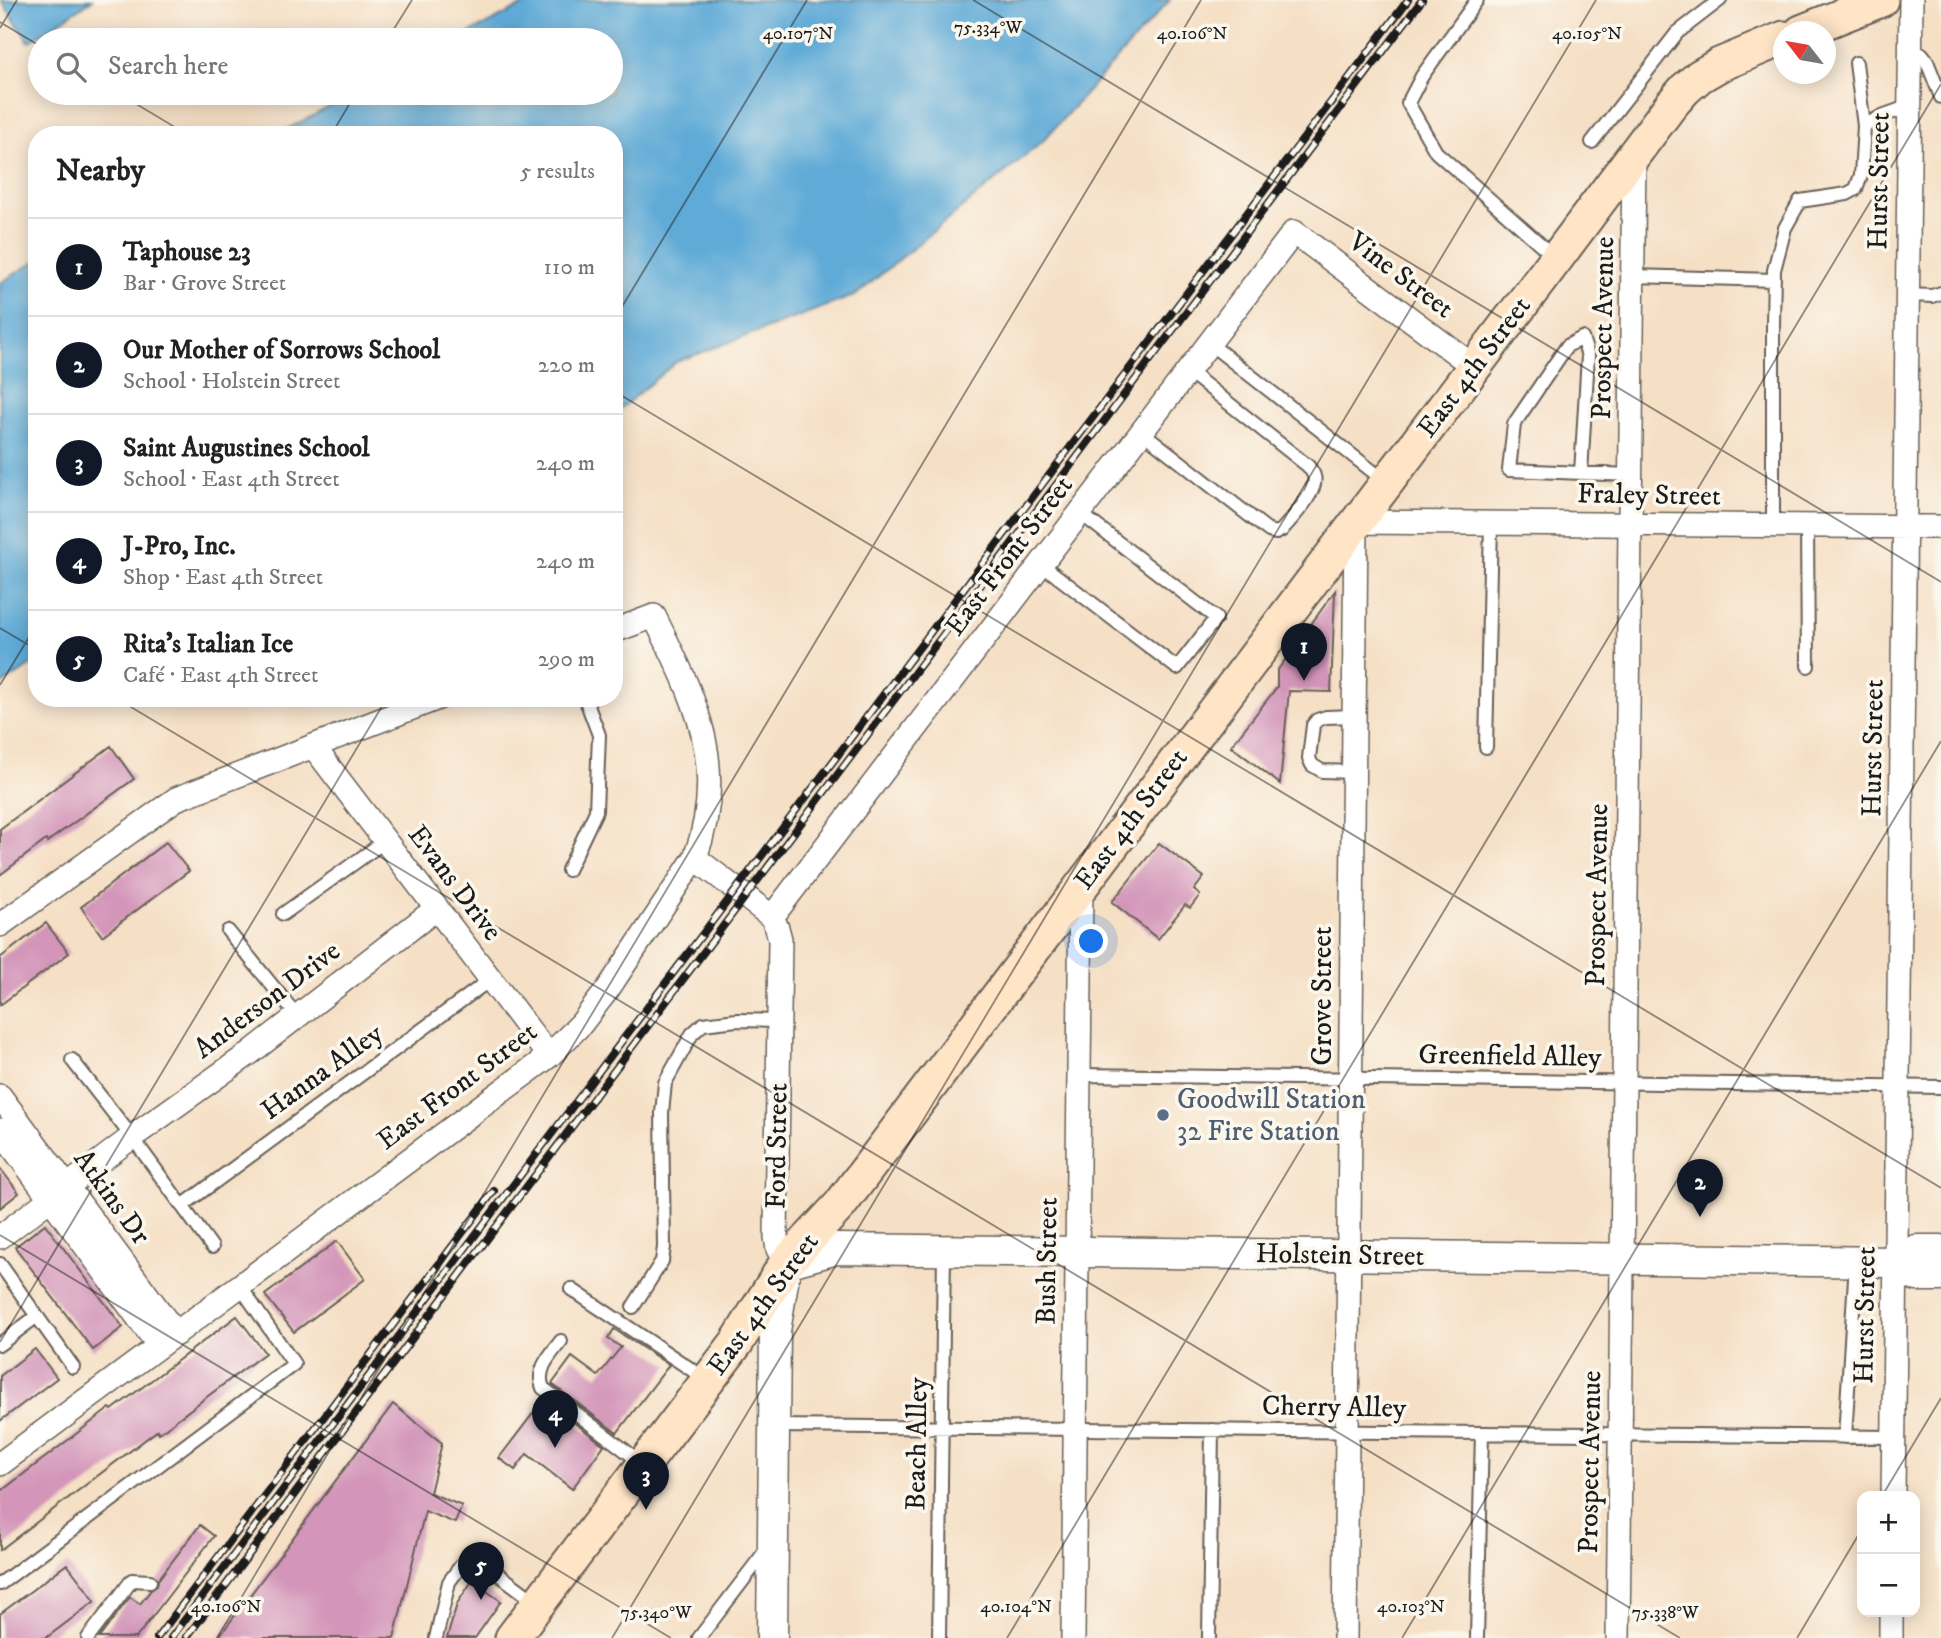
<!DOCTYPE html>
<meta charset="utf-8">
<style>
:root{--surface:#fff;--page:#f6f6f6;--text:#222;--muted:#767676;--line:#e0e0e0;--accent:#111827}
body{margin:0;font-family:"IM FELL DW Pica",serif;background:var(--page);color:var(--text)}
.controls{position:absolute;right:21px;bottom:21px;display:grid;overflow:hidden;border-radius:14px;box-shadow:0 4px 18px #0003}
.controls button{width:63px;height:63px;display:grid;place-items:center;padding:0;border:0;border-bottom:2px solid var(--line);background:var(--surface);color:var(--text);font:35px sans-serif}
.compass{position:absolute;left:1773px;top:21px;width:63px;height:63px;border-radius:50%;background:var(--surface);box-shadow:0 4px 18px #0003;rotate:301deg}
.you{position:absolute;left:1092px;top:942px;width:24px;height:24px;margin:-18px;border:5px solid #fff;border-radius:50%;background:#1a73e8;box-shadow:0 0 0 10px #1a73e833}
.badge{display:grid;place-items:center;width:46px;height:46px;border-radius:50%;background:var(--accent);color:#fff;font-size:23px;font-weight:700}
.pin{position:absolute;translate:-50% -58px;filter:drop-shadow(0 2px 4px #0008)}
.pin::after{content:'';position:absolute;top:37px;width:24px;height:21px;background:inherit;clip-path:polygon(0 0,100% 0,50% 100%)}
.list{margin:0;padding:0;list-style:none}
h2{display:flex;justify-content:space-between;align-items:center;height:91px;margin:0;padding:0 28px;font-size:30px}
h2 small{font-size:23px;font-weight:400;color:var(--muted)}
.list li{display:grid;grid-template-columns:46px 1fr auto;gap:21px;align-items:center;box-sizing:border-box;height:98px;padding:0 28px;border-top:2px solid var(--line)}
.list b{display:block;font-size:26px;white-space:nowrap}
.list p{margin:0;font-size:23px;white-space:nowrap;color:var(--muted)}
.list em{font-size:23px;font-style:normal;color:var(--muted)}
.icon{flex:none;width:38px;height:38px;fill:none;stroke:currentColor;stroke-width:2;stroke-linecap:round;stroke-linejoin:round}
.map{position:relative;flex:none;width:1941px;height:1638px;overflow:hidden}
.search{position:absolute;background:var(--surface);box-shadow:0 4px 18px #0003;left:28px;top:28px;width:595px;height:77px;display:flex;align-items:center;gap:18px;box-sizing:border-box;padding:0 24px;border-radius:38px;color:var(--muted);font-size:26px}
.panel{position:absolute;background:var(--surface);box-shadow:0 4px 18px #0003;left:28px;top:126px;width:595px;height:581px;border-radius:28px}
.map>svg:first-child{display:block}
.water{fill:#5faad7;stroke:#3e637a;stroke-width:2}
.building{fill:#d395b9}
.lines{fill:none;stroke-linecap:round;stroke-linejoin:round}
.service-casing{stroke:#686057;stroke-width:16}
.minor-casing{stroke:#686057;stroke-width:26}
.tertiary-casing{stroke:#686057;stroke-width:33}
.secondary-casing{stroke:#686057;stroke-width:37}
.service{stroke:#fff;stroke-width:12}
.minor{stroke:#fff;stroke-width:23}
.tertiary{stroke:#fff;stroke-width:30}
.secondary{stroke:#ffe4c6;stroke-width:33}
.rail-casing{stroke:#1c1c1c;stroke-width:8}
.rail{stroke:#fbf7ec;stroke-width:5;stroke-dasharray:16;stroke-linecap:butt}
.ticks{fill:none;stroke:#1c1c1c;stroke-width:2;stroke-opacity:0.45}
.service-dot{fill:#5c6f8a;stroke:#fbf7ec;stroke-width:2.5}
.labels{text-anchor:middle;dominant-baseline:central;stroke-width:7;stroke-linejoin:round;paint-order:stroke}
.street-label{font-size:28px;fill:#1c1c1c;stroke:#fbf7ec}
.service-label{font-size:28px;fill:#4e5e75;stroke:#fbf7ec;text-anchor:start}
.ticks-label{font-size:18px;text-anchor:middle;fill:#1c1c1c;stroke:#fbf7ec;stroke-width:7;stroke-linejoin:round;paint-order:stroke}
</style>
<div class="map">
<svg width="1941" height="1638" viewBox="0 0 1941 1638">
<rect width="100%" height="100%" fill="#fbf7ec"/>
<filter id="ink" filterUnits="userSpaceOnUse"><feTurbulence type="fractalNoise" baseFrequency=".0143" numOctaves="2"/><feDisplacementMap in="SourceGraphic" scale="14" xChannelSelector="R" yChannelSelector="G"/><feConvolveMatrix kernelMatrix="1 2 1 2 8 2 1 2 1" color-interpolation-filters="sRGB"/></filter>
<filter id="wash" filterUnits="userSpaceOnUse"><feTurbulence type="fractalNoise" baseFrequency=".00686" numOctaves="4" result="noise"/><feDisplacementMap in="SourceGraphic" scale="28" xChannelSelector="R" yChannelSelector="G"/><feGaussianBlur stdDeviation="1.57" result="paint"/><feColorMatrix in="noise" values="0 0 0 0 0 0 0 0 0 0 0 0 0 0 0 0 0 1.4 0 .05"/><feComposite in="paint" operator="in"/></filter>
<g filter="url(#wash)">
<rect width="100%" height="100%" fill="#f5dfc5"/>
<path class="water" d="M1 0H92L29 42Z
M533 0H1170L1042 142 856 295 676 362 614 414V135H276L356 93H611V40H456Z
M37 260V661L0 686V283Z"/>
<g id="blocks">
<path class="building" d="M1335 591 1331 692 1289 691 1280 784 1231 746 1277 687V671Z
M111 746 134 779 47 842 46 840 0 875V829Z
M166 842 189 871 102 936 81 907Z
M1159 843 1204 877 1194 890 1200 895 1190 908 1185 905 1158 939 1112 902Z
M46 923 69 953 0 1005V958Z
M0 1168 19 1193 0 1208Z
M45 1224 123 1327 93 1350 15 1247Z
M337 1241 365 1279 294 1332 265 1295Z
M237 1316 265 1353 159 1433 158 1430 0 1550V1492L110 1408 112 1410Z
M614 1329 669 1365 617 1433 552 1384 572 1357 598 1376 621 1347 608 1339Z
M35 1349 57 1378 0 1421V1376Z
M393 1404 442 1443 430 1493 462 1506 455 1523 425 1511 394 1638H218Z
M557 1410 604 1445 572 1489 527 1454 515 1470 499 1458 535 1411 549 1421Z
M200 1525 214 1536 136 1638H99L130 1597 140 1604 151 1590 157 1586 158 1580Z
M67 1564 95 1601 46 1638H0V1614Z
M472 1581 501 1601 475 1638H447L457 1604Z"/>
</g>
</g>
<g filter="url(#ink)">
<use href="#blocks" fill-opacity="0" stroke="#686057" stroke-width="2"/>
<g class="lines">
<defs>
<path id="service" d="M1477 0 1422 76 1408 103 1436 152 1556 258
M1911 51 1922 54 1926 59 1941 97
M1856 63 1864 126
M1592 142 1677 33 1720 0
M1633 276 1774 280
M1908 295 1932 296 1941 293
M1209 343 1385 481
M1142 432 1269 531 1276 533 1282 530C1291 519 1319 491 1314 476 1313 472 1310 469 1308 466L1188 371
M1581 473 1588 356 1582 338 1567 346 1514 424 1509 470 1631 475
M1773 526V325L1774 270 1785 228 1800 201 1847 194 1856 189 1861 175 1864 126 1882 116 1910 106
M1807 526 1808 666
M1041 564 1177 668 1216 618 1080 513
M1486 747 1491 523
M1354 772 1322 771 1312 765 1309 758 1313 725 1317 720 1326 717 1354 716
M568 870 596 811 599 735 585 698
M283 914 385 841
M228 931 297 1016
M72 1060 132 1137 212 1247
M1079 1075 1941 1087
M182 1206 491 979
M0 1264 73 1367
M571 1289 707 1380
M633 1307 662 1261 664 1247 662 1113 665 1083 692 1034 703 1024 737 1020 779 1021
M561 1341C551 1354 535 1370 543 1388L643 1464
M0 1344 37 1316
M774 1426 1893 1437
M1845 1437 1856 1262
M0 1584 294 1364 240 1286
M88 1638 132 1580 150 1581
M436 1638 449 1582 470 1553 536 1602
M699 1638 767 1549
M939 1638 944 1251
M1209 1638 1212 1430
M1477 1638 1482 1433"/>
<path id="minor" d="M313 746 549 1056
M695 858 772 917 777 928 780 939 776 1237 778 1249 786 1263
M772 917 1294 232 1473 366
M0 925 176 799 438 698
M0 1096 176 1334
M0 1130 159 1346
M0 1237 132 1137 250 1053 437 908
M0 1464 549 1056 581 1024 608 989 695 858C729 765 695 698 654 616L614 631
M1893 1496 1911 0
M1073 1638 1081 885
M1345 1638 1356 522 1941 527
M1618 1638 1634 154
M1891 1638V1612"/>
<path id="tertiary" d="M1896 1262 1916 1276H1941
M772 1638 775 1331 786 1263 836 1249 1896 1262 1916 1250H1941"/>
<path id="secondary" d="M1801 32 1881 0
M512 1638 737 1342 786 1263 840 1205 1556 259 1671 105 1685 89 1700 76 1719 65 1784 38"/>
</defs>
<use href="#service" class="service-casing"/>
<use href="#minor" class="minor-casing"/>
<use href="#tertiary" class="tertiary-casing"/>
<use href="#secondary" class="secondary-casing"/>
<use href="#service" class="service"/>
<use href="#minor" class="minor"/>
<use href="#tertiary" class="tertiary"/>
<use href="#secondary" class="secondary"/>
<defs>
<path id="rail" d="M157 1638 494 1191
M171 1638 1408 0
M186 1638 1422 0"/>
</defs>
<use href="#rail" class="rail-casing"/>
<use href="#rail" class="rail"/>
</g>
</g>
<path class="ticks" d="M973 0 1941 582M0 22 40 46M0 28 17 0M387 40 412 0M118 93 188 135M331 135 356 93M614 320 807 0M614 391 1941 1188M0 628 37 650M0 685 37 624M116 698 1680 1638M0 1235 671 1638M0 1342 387 698M1882 1496 1941 1398M217 1638 1201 0M612 1638 1596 0M1007 1638 1941 84M1402 1638 1941 741M1797 1638 1862 1529"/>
<circle class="service-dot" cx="1163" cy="1115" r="7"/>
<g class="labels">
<g class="street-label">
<text transform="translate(1879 181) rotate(-89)">Hurst Street</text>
<text transform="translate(1401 275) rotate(37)">Vine Street</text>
<text transform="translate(1603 328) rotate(-89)">Prospect Avenue</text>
<text transform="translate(1474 367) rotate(-53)">East 4th Street</text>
<text transform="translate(1649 495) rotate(1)">Fraley Street</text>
<text transform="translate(1009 556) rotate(-53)">East Front Street</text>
<text transform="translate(1873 748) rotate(-89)">Hurst Street</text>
<text transform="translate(1131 819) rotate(-53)">East 4th Street</text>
<text transform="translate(455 883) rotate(53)">Evans Drive</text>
<text transform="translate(1597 895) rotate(-89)">Prospect Avenue</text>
<text transform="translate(1322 996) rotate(-90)">Grove Street</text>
<text transform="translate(267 1000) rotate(-37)">Anderson Drive</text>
<text transform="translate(1510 1056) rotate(1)">Greenfield Alley</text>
<text transform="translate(322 1072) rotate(-36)">Hanna Alley</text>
<text transform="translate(457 1086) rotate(-37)">East Front Street</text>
<text transform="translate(777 1146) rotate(-89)">Ford Street</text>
<text transform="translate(112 1197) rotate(54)">Atkins Dr</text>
<text transform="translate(1340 1255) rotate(1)">Holstein Street</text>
<text transform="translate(1047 1261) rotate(-89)">Bush Street</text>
<text transform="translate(763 1304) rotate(-54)">East 4th Street</text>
<text transform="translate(1865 1315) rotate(-89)">Hurst Street</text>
<text transform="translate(1334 1407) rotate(1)">Cherry Alley</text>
<text transform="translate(917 1444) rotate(-89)">Beach Alley</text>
<text transform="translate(1590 1462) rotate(-89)">Prospect Avenue</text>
</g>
<g class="service-label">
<text x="1177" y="1099">Goodwill Station<tspan x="1177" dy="32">32 Fire Station</tspan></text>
</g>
</g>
<g class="ticks-label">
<text x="988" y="33">75.334°W</text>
<text x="798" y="39">40.107°N</text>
<text x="1192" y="39">40.106°N</text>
<text x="1587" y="39">40.105°N</text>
<text x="226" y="1612">40.106°N</text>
<text x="1016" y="1612">40.104°N</text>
<text x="1411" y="1612">40.103°N</text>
<text x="656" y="1618">75.340°W</text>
<text x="1665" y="1618">75.338°W</text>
</g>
</svg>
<div class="controls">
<button>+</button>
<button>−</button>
</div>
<svg class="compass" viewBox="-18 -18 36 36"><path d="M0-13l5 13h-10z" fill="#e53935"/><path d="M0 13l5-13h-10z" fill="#767676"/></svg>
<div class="you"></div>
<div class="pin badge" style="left:1304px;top:681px">1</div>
<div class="pin badge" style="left:1700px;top:1217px">2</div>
<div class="pin badge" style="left:646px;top:1510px">3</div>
<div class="pin badge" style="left:555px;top:1448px">4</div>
<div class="pin badge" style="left:481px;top:1600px">5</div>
<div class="search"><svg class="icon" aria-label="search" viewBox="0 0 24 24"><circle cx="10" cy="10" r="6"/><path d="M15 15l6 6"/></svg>Search here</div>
<section class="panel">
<h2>Nearby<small>5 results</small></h2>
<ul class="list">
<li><span class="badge">1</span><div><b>Taphouse 23</b><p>Bar · Grove Street</p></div><em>110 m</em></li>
<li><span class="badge">2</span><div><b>Our Mother of Sorrows School</b><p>School · Holstein Street</p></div><em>220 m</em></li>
<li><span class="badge">3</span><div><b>Saint Augustines School</b><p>School · East 4th Street</p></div><em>240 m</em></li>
<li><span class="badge">4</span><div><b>J-Pro, Inc.</b><p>Shop · East 4th Street</p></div><em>240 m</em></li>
<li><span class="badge">5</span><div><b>Rita's Italian Ice</b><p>Café · East 4th Street</p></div><em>290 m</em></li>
</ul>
</section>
</div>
